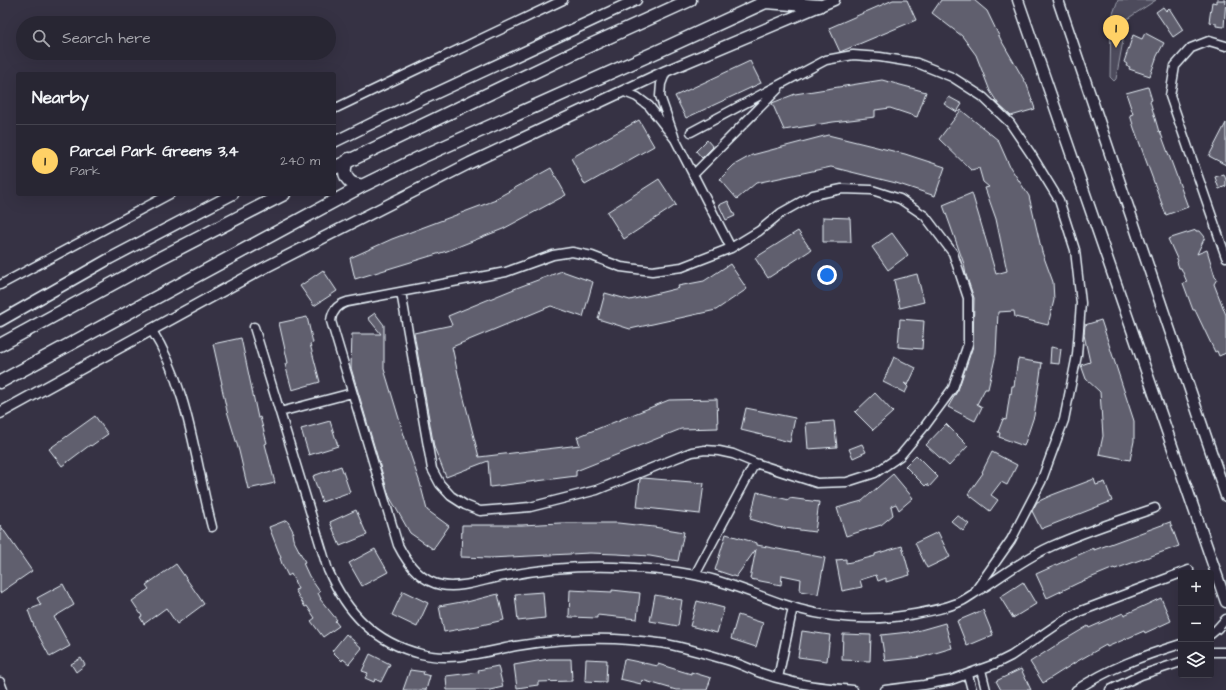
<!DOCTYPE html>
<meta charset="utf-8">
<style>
:root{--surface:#282633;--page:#302e3b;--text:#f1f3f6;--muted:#a5a5ac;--line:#44434e;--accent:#ffd166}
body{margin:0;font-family:"Architects Daughter",sans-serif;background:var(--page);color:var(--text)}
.controls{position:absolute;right:12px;bottom:12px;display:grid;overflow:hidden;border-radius:4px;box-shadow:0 4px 16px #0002}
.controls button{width:36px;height:36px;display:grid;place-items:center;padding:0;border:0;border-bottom:1px solid var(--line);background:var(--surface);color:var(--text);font:20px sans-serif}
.you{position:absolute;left:827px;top:275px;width:14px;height:14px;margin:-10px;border:3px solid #fff;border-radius:50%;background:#1a73e8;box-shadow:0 0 0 6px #1a73e833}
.badge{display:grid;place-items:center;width:26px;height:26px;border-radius:50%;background:var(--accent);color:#111;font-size:13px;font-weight:700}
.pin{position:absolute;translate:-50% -33px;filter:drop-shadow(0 1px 2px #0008)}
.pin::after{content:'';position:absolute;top:21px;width:14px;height:12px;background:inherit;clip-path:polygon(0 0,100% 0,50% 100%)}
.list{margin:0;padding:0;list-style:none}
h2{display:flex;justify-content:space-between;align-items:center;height:52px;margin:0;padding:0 16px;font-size:17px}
h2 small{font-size:13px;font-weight:400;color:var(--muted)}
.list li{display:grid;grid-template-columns:26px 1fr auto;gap:12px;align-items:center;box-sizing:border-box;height:72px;padding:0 16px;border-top:1px solid var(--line)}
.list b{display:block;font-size:15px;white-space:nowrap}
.list p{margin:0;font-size:13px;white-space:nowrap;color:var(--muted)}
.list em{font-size:13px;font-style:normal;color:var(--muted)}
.icon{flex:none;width:22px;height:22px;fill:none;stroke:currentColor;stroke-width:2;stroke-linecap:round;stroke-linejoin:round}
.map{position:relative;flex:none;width:1226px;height:690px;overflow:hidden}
.search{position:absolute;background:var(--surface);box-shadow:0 4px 16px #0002;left:16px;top:16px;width:320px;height:44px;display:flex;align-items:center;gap:10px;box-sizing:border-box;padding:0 14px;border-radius:22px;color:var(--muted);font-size:15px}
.panel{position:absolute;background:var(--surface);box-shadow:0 4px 16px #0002;left:16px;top:72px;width:320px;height:124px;border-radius:4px}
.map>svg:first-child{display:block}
.green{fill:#4d4b5c;stroke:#9a9eaa}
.building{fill:#605e6e;stroke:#e8f1f8}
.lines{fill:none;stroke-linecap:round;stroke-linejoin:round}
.minor-casing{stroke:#e8f1f8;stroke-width:11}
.tertiary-casing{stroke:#e8f1f8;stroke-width:13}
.secondary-casing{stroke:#e8f1f8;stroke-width:15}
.minor{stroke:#2f2a3d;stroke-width:8}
.tertiary{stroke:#2f2a3d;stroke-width:10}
.secondary{stroke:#2f2a3d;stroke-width:12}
</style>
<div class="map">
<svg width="1226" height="690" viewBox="0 0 1226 690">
<rect width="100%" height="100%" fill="#363244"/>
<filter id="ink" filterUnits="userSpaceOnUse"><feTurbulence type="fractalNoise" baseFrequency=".025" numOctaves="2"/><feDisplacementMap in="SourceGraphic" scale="8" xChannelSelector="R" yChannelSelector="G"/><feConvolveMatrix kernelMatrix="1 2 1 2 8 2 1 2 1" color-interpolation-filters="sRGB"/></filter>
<g filter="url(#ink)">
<path class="green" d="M1118 0H1156L1127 19 1116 79 1114 81 1110 77 1111 19Z"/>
<path class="building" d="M893 0H907L916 20 840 52 829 28Z
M941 0H974L987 11 1001 40 1027 85 1035 109 1011 116 999 105 990 91 976 55 962 36 932 13Z
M1217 0H1226L1224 27 1216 26V23L1209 22 1212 2 1217 3Z
M1163 7 1166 11 1169 8 1183 30 1173 37 1156 12Z
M1145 33 1164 43 1157 56 1150 76 1129 69 1130 67 1126 66 1127 64 1124 62 1133 35 1142 39Z
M750 61 761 83 686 118 675 96Z
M882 80 926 92 917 117 890 108 875 110V117L833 122 784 130 772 103 795 94Z
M1148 87 1152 100 1150 101 1159 132 1160 131 1188 207 1166 215 1134 128 1130 115 1133 114 1126 93Z
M949 97 962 104 957 112 944 104Z
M961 110 998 140 1010 167 1029 196 1042 252 1053 282 1054 300 1048 325 1015 317 1014 311 998 312 996 354 988 389H985L977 404 982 407 975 421 948 407 958 390 973 346 974 298 966 275 964 264 943 205 972 193 996 274 1007 271 996 219 985 188 989 187 983 182 979 168 971 170 939 139Z
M639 120 654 146 585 185 571 158Z
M1226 123V165L1209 156Z
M828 135 905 154 945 167 935 196 896 183 831 167 756 183 737 199 720 179 734 165 752 155Z
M707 140 713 147 702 158 696 151Z
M551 168 566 195 503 229 447 251 355 279 350 258 392 239 496 200 495 199Z
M1224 174 1226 180V186L1219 189 1215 177Z
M659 179 676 205 624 239 607 212Z
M728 201 735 216 726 220 719 205Z
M823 217 850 218 851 242H823Z
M1196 230V231H1200L1205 237 1197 254 1207 250 1215 277 1217 279 1214 284 1226 315V353L1219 356 1217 351 1215 352 1195 310H1193L1183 283 1187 282 1181 268H1179L1177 262 1178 261 1168 239Z
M798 231 811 250 768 278 755 258Z
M892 233 908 255 888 270 872 247Z
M730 264 747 289 716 310 630 329 598 319 605 293 630 300 679 288 678 286 704 281Z
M323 270 337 291 314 306 300 286Z
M562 271 593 282 583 317 551 306 452 347 461 387 479 457 580 445 577 437 669 400 717 399 718 428 681 429 576 471V476L490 487 488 461 446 477 434 447 414 333 452 325 448 316 519 287Z
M917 274 924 302 900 308 894 280Z
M375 313 384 325V369L407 445 420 483 427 510 449 526 433 549 410 533 389 496 351 368 352 334H381L368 318Z
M307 317 313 343 310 344 320 382 292 390 285 364 288 363 279 323Z
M900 319 924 321 922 349 898 347Z
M1101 320 1134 421V441L1130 460 1099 454 1103 436 1100 392 1086 379 1081 365 1090 362 1084 335 1085 325Z
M241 338 258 418 260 417 267 443 265 444 275 483 248 489 239 451 227 411 221 384H222L213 344Z
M1051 347 1061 349 1059 364 1050 363Z
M894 357 916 368 908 385 904 383 908 387 905 393 883 382Z
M1018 359 1042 363 1034 416 1024 446 999 437 1000 433 998 432 1003 419 1006 420 1010 393 1011 394 1012 386H1014Z
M875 393 893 412 873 430 855 412Z
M746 408 795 418 790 442 741 430Z
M95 416 108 434 91 446 90 445 62 466 49 449Z
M330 421 338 446 309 455 301 429Z
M834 421 837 447 808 449 806 423Z
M946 424 968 446 949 466 926 445Z
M862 444 866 452 853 458 849 449Z
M992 452 1017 465 1007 485 1001 482 991 495 998 500 990 511 968 494 983 473 982 472Z
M916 455 938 477 929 487 927 484 925 486 905 466Z
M341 466 350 492 322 502 313 476Z
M893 474 913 498 899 510 896 504 891 506 893 515 881 525 846 536 837 508 862 501Z
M643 478 704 483 700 514 637 507 640 479Z
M1094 479 1096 485 1105 482 1112 501 1041 529 1032 511 1037 502 1052 495Z
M757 492 789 500V498L819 502 815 532 777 527 750 519Z
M356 510 367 535 340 546 330 522Z
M957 515 969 524 963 531 951 521Z
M287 520 294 533H292L293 539 305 562 303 563 309 576 320 592 318 593 321 599H320L337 620 335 621 339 626 323 637 311 621 315 618 307 606 305 607 295 590 298 589 291 574 288 576 282 564 280 558H281L269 527Z
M1170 522 1179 546 1115 569 1114 568 1078 583 1047 598 1036 574 1094 548V550Z
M560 523H618L654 527 684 532 678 561 650 556 617 554 590 553 490 558 461 557 462 525H522Z
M0 525 32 571 0 593Z
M938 532 950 557 927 568 915 543Z
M726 534 757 543V545L825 558 818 594 800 591 801 579 782 575 781 585 750 579 756 549 736 577 715 570Z
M902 546 910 575 886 582V578L878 581 876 575 860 580 862 587 842 591 836 560 846 559V563L856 561 875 556V554Z
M375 549 388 572 362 586 349 563Z
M176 564 204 604 177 624 166 608 144 624 140 617 142 616 132 601 149 589 146 585Z
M1023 582 1036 604 1013 618 1000 597Z
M63 584 74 605 54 617 70 646 50 657 35 629 28 610 41 605 37 598Z
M570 590 612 592V590L640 593 637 619 597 615V618L569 617Z
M403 591 428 603 417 627 392 615Z
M543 592 545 618 518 621 515 594Z
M498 594 504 620 477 626 444 632 439 606 467 601V602Z
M655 595 682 600 678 626 650 621Z
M1161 598 1171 621 1145 633 1144 631 1107 647 1106 645 1076 662 1043 683 1030 662 1061 642 1088 626 1089 628 1123 613 1124 615Z
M697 601 724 608 717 633 690 626Z
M983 610 993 635 967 646 957 621Z
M738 615 763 623 756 647 731 639Z
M945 623 952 648 922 657 885 661 881 635 909 632 910 633Z
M802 631 830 635 827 661 798 657Z
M346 634 362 648 349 664 343 659 342 661 332 651Z
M843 634 871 635 870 661 842 660Z
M370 654 390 664 381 682 375 679 374 682 365 678 368 673 362 671Z
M81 658 85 665 76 672 71 664Z
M549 659H571L572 681 538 682V685L517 688 514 665Z
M586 659 607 660 606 682 585 681Z
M624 659 658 666V664L691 674V672L711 678 707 690H676L642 680 641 684 620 679Z
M498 666 503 687 490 690H447L446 676 479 672 478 670Z
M1021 669 1031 690H1001L996 681Z
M410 670 424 672 423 674 430 676 426 690H403Z"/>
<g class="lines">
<defs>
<path id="minor" d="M1226 46 1209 41 1191 48 1175 66 1170 96 1226 257
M666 71 661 84 660 96 674 136
M622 91 637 97 649 106 675 139 731 248
M334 109 405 75 563 0
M691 132 826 60 853 55 880 57 917 63 952 77 983 97 1010 123 1031 154 1059 200 1075 250 1081 303 1077 355 1064 420 1041 482 1011 540 976 590
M693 175 778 89
M0 285 170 194
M401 292 432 469 440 484 451 496 465 505 480 511 530 507 597 490 679 457 692 452 705 450 719 451 733 454 755 463 817 483 847 482 875 473 900 456 925 426 953 388 968 344V298L953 253 925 216 900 199 872 190 842 189 813 195 781 213 759 231 731 248 682 267 652 271 621 267 592 256 572 252 553 255 506 272 347 302C337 305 332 311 331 321L398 545C407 563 420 581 441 585 462 589 485 579 505 576 541 569 577 566 614 567 639 568 670 570 695 575 725 581 754 594 783 604 825 619 872 622 915 614 931 611 947 608 962 601 969 597 976 592 983 588 1006 573 1027 557 1052 546 1085 531 1121 520 1155 508
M254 327 328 570C347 613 374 642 421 654 453 662 485 652 516 646 553 640 592 637 630 640 642 641 655 642 666 644 687 648 707 654 727 660 738 663 748 668 758 672 769 676 780 679 790 681 811 687 832 688 853 690
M151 329C189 388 195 461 212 527
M280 412 352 393
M695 575 755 463
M1211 634 1217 629 1226 619
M1211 652H1226
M981 670 986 690
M968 675 972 690
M778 678 793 607
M0 682 3 690
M885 690 924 685 951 680 995 664 1011 656 1058 624 1081 611 1189 570
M1076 690C1110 668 1142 656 1181 644
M1110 690 1141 675 1181 662"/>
<path id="tertiary" d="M1018 0 1226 602
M1058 0 1226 496
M334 142 385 117 636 0
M0 321 109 259 233 194
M0 413 262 269 470 163 666 71 834 0"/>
<path id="secondary" d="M766 2 819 6
M349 159C339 172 348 187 364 185
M334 168 580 50 690 0
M0 345 160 258 284 194
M0 382 364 185 419 158 663 49 770 0"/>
</defs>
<use href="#minor" class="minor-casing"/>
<use href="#tertiary" class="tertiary-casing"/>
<use href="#secondary" class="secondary-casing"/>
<use href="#minor" class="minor"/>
<use href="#tertiary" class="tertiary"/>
<use href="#secondary" class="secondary"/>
</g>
</g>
</svg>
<div class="controls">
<button>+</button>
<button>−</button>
<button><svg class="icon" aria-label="layers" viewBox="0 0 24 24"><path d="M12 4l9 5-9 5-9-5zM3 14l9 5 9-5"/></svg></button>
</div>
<div class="you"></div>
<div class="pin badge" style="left:1116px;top:48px">1</div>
<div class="search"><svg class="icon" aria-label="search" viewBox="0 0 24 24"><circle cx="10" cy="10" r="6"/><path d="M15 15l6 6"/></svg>Search here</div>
<section class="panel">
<h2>Nearby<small></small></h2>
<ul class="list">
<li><span class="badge">1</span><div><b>Parcel Park Greens 3,4</b><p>Park</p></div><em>240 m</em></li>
</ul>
</section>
</div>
